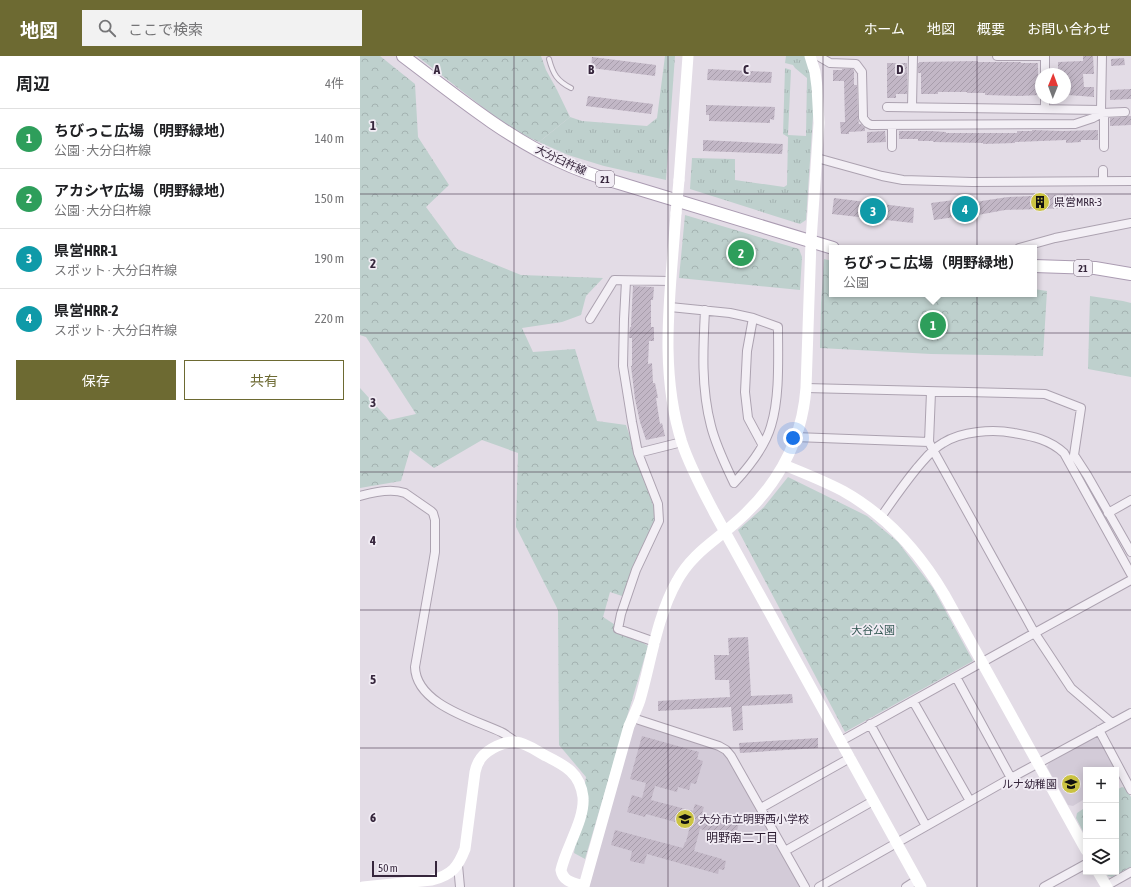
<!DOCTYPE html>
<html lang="ja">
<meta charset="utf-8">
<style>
:root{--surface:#fff;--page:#f2f2f2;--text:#202124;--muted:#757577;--line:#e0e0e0;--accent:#6d6a32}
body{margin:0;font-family:"Asap Condensed","Noto Sans JP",sans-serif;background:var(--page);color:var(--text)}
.controls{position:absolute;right:12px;bottom:12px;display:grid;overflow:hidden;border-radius:0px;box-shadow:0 2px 10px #0003}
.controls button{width:36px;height:36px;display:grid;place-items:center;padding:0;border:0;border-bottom:1px solid var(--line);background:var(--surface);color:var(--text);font:20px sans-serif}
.compass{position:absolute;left:675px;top:12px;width:36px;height:36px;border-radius:50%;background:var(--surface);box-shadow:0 2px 10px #0003;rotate:1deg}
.scale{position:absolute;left:12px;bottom:10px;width:65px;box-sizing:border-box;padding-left:4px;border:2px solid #36263c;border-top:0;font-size:11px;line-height:14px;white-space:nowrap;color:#36263c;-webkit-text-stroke:3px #f1ecf4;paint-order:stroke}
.you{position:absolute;left:433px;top:382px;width:14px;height:14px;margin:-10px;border:3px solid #fff;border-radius:50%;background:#1a73e8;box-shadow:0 0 0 6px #1a73e833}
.badge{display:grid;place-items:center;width:26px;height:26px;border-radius:50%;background:var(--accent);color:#fff;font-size:13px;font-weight:700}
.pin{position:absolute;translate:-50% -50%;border:2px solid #fff;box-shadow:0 1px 4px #0006}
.popup{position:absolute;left:469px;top:189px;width:208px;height:52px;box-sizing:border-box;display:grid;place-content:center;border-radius:0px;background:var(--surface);filter:drop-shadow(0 1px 3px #0005);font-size:13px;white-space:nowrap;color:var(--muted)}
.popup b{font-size:15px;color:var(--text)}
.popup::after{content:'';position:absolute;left:50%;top:100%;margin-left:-8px;border:8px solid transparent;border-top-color:var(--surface)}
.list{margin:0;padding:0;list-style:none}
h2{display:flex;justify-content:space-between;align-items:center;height:52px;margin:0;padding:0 16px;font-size:17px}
h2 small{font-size:13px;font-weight:400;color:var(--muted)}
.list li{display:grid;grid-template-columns:26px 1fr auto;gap:12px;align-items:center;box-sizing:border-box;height:60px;padding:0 16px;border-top:1px solid var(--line)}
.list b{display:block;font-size:15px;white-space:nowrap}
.list p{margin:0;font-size:13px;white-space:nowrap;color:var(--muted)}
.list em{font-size:13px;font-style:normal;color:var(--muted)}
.actions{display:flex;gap:8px;padding:12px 16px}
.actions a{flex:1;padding:9px 0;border:1px solid var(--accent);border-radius:0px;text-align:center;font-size:14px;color:var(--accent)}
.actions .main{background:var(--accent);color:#fff}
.icon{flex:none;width:22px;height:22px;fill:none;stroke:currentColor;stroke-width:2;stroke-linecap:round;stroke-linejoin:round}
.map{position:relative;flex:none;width:771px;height:831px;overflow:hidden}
header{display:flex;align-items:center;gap:24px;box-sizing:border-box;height:56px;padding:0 20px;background:var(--accent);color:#fff}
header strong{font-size:19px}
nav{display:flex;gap:22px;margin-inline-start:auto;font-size:14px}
.search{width:280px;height:36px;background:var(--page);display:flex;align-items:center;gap:10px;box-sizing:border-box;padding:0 14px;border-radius:0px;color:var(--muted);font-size:15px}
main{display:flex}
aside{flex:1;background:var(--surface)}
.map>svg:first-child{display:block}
.built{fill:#d3cbd8}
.grass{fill:url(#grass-tufts)}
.forest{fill:url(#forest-crowns)}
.building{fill:url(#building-hatch)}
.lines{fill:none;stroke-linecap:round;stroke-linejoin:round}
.lane-casing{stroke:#aca2b0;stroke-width:6}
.street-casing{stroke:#aca2b0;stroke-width:10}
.primary-casing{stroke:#ab9cb2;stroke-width:14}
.lane{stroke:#f3eff5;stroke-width:4}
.street{stroke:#f3eff5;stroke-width:8}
.secondary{stroke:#fff;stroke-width:11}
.primary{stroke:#fff;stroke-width:12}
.secondary-bridge{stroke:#fff;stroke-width:11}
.grid{fill:none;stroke:#36263c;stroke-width:1;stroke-opacity:0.55}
.labels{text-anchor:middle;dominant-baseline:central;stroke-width:3.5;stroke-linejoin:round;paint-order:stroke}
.shield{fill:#f1ecf4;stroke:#6e6173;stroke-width:1}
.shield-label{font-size:10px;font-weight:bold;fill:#36263c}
.street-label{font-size:11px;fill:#36263c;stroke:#f1ecf4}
.poi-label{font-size:11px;fill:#36263c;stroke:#f1ecf4;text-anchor:start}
.park-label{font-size:11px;fill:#345854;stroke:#f1ecf4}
.neighbourhood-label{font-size:12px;fill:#28192d;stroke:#f1ecf4}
.grid-label{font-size:13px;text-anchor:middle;font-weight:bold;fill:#36263c;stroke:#f1ecf4;stroke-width:3.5;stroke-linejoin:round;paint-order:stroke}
</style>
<header>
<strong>地図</strong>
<div class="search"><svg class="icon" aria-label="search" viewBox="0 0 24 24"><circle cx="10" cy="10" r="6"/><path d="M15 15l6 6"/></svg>ここで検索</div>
<nav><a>ホーム</a><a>地図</a><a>概要</a><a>お問い合わせ</a></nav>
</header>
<main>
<aside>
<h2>周辺<small>4件</small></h2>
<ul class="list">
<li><span class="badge" style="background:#2e9e5b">1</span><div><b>ちびっこ広場（明野緑地）</b><p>公園 · 大分臼杵線</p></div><em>140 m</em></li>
<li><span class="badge" style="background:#2e9e5b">2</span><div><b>アカシヤ広場（明野緑地）</b><p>公園 · 大分臼杵線</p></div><em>150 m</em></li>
<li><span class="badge" style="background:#0f9aa8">3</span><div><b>県営HRR-1</b><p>スポット · 大分臼杵線</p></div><em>190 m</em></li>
<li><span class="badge" style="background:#0f9aa8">4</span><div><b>県営HRR-2</b><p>スポット · 大分臼杵線</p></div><em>220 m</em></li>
</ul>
<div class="actions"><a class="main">保存</a><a>共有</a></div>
</aside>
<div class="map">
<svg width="771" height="831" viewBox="0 0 771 831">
<defs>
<pattern id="grass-tufts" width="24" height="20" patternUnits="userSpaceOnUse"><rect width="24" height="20" fill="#bed0cd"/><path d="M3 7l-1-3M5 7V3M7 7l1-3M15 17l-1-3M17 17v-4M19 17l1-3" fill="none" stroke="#a4b2b1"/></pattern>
<pattern id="forest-crowns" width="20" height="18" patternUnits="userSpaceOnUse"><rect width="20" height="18" fill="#bed0cd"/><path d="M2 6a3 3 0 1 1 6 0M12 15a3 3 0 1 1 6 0" fill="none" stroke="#a4b2b1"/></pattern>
<pattern id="building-hatch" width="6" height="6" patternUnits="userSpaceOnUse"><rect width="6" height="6" fill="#c2b7c6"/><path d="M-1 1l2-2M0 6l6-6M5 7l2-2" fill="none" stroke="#a79dab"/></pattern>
</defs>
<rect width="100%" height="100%" fill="#e3dce6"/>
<path class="built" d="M278 668 364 695 440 831H229L273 670Z
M734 681 738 682 756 714H726V742L713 750 708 749 687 711 689 707Z"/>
<path class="grass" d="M305 0H315L306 124 244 110 208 99 179 86 210 61 222 65 287 70 297 62Z
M426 0H446L451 17 454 45 446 164 440 168 330 133 332 102 375 103V124L424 131 427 129 428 81 423 78 425 12 431 14 428 79 446 80 447 22 435 12 433 9 425 7Z"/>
<path class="forest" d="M0 0H20L55 28 58 81 89 129 66 151 97 193 161 219 243 222 226 240 221 259 202 266 162 272 173 296 215 293 237 365 266 369 290 438 297 464 265 541 250 536 243 561 288 590 225 803 214 797 226 721 199 689 198 554 156 471 158 397 122 384 74 412 50 394 41 425 0 432V332L29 364 56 358 6 281 0 279Z
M57 0H181L186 14 197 34 210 61 179 86 161 78 134 60Z
M325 159 439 193 442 201 440 234 319 222Z
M464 203 472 205V238H674V233L687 235 683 300 571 298 460 292 461 247Z
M730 240 763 245 771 247V321L728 313Z
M428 421 507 460 538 486 573 532 613 605 485 676 378 474 404 451Z
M762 731 766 732 771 741V811L752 821 748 820 745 816H756V734Z
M726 751V781L716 762 717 757Z"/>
<path class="building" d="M723 0H733L734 18H723L724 31H734V41L708 39V37H705V18H698V6L723 5Z
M232 1 296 9 295 20 231 12Z
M764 2 765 9 751 10V3Z
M618 5V6H661V7H678V30H681V38L680 39 660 40 625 39V37H607V36H578V38H561V17H558V7H559V6Z
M527 7H547V38H536V42H527Z
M348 13 412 16 411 27 347 24Z
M482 13H493L494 15V29H497L498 62 499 68H501L505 72V75L489 76V78H481L480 66H485L484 25H473V14H482Z
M771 33V43L750 44V34Z
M228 40 293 48 291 58 226 50Z
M346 49 415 51 414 64 410 63V67L349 65V59H346Z
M769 60H771V69L750 70V62L765 61Z
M672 74 703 75 738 74V84H721V86L706 87V84L655 86V87L623 88V87L573 86V85H558V83H539V75H571L586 76V77H657V75H672Z
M525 75 526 86 507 87V76Z
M343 84 423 88 422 98 343 95Z
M713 138 714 152 645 154 596 163 595 161 574 164 571 147 594 144 595 149 648 141Z
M474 142 554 152 553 167 472 158Z
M273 230 294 231 293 244H291V271H294V285H289L288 308 292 307 293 327H295L298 342H296L300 368 302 367 305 380 286 384 280 366 275 343 271 310H272V282H269L270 271H271L272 249Z
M388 581 391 640 432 638 433 647 382 650 383 674 373 675 371 651 298 655V645L370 641 369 624H355L354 599H369L368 582Z
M282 680 339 696 337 703 343 705 336 728 331 727 329 734 318 731 317 736 295 730 291 744 333 755 335 748 344 751 342 757 379 767 375 782 340 773 334 795 362 803V804L366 805 364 814 359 813 358 818 287 798 284 808 270 805 272 795 251 789 255 774 323 792 325 786H326L330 770 286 758 285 761 267 756 272 739 282 742 286 727 270 723Z
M458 682V692L380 697 379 687Z"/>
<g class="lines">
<defs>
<path id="lane" d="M189 3C193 18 197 25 211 32"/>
<path id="street" d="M458 0 470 7 496 8 502 16 503 62 507 67 511 69 715 68 733 62 742 57 765 56
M637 0H685
M685 0V18
M742 0 741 54 744 60V91
M685 42V53
M527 51 741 54
M552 51 553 0
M532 69V91
M457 102 522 120 543 124 612 126 771 125
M743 125V114
M659 192 695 182 771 167
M266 225 264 263 263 310 272 366 278 397 322 386
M310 251 370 257 393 262 418 271C418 302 420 341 411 370 405 391 388 412 374 427 365 408 356 390 351 370 341 332 343 293 345 254
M393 262 387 295 385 336 388 362 402 388
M230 263 254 224 311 225
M446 332 685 338 721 352 714 399 727 419 771 496
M571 336 569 386 573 394 674 576 711 632 752 667
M435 381 569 386
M278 397 298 448 299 465 276 514 261 558 258 573 295 586
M0 440C14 436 31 432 45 437L71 455 73 457 75 464V496L72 514 55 611C56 648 113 663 141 676 146 678 151 683 156 686
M748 457 771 444
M521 461C532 445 544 428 557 412 565 403 572 393 583 387 602 375 633 373 654 377 673 380 690 384 704 397L771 518
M596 621 651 722
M553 645 610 745
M273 662 359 690 366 694 371 700 445 831
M510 668 566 770
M739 674 771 734
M481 685C577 631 674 577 771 524
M401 752 490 702
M425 795 513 745
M98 809 100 831
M746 830 771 816
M459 831 651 722 771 657
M546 831 557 824
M684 831 726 808"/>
<path id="primary" d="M43 0C91 36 144 80 199 105 218 114 238 121 259 127L473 192
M674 210 735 212 771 218"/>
</defs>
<use href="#lane" class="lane-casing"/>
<use href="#street" class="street-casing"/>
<use href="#primary" class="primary-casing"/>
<use href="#lane" class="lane"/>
<use href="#street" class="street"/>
<path class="secondary" d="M319 124 328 0
M316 157C311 234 298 312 322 387 330 411 342 433 354 456L561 831
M424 409C444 417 464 425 483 435 526 459 559 496 584 538L726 794
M738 816 747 831
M3 831 72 824C92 819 98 811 105 793L115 716C116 711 118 706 121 702 128 693 144 685 156 686 166 687 175 694 184 699 204 709 220 716 223 741 225 764 206 791 201 814 203 826 214 827 224 830L269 670C273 661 277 653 280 644 291 606 297 560 317 525 331 499 352 487 374 468 415 433 442 387 446 332L451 185 459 67 457 31 455 16 450 0"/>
<use href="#primary" class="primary"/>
<path class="secondary-bridge" d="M316 157 319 124"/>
</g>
<path class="grid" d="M154 0V831M308 0V831M463 0V831M617 0V831M0 138H771M0 277H771M0 416H771M0 554H771M0 692H771"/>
<defs>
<symbol id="building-disc" viewBox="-11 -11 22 22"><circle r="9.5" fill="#cbc342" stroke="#f1ecf4"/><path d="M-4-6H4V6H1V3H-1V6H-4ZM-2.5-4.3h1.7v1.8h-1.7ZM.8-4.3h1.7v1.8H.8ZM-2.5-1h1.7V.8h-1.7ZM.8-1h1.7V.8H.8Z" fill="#111"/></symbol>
<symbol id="school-disc" viewBox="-11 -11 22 22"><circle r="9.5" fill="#cbc342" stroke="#f1ecf4"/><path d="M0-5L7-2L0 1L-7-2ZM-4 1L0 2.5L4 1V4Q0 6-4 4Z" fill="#111"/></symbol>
</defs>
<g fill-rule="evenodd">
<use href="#building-disc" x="669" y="135" width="22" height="22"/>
<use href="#school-disc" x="700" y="717" width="22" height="22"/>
<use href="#school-disc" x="314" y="752" width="22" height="22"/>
</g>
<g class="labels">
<g class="shield">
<rect x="236" y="115" width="18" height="16" rx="3"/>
<rect x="714" y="204" width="18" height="16" rx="3"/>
</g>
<g class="shield-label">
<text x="245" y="123">21</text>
<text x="723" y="212">21</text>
</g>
<g class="street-label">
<text transform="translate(201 104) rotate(25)">大分臼杵線</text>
</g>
<g class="poi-label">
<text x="694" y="146">県営MRR-3</text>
<text x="697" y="728" text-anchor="end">ルナ幼稚園</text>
<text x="339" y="763">大分市立明野西小学校</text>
</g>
<g class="park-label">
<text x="513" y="574">大谷公園</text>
</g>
<g class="neighbourhood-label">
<text x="382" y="782">明野南二丁目</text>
</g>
</g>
<g class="grid-label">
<text x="77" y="18">A</text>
<text x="231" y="18">B</text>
<text x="386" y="18">C</text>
<text x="540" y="18">D</text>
<text x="13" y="74">1</text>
<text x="13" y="212">2</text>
<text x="13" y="351">3</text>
<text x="13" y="489">4</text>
<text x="13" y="628">5</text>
<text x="13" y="766">6</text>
</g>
</svg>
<div class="controls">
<button>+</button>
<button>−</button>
<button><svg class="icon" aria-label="layers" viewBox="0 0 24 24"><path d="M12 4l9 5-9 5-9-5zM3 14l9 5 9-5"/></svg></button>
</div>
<svg class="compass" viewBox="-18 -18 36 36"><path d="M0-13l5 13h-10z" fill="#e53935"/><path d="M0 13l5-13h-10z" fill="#757577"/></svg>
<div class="scale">50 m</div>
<div class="you"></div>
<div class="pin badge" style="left:573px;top:269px;background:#2e9e5b">1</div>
<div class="popup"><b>ちびっこ広場（明野緑地）</b>公園</div>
<div class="pin badge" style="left:381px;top:197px;background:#2e9e5b">2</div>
<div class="pin badge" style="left:513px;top:155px;background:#0f9aa8">3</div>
<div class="pin badge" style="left:605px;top:153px;background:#0f9aa8">4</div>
</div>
</main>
